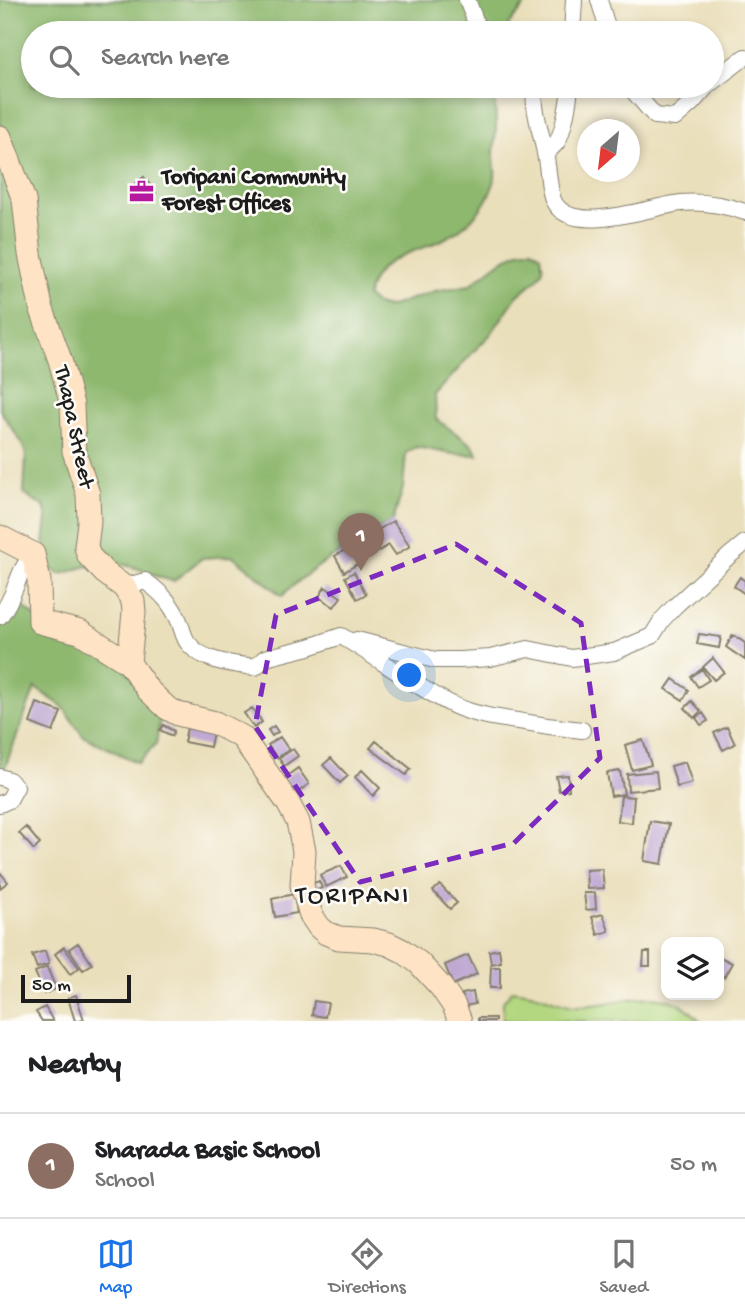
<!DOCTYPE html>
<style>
:root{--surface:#fff;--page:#f2f2f2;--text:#202124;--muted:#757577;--line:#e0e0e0;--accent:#1a73e8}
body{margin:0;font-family:"Gochi Hand",sans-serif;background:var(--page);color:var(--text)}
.controls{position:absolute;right:21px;bottom:21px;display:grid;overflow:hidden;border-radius:14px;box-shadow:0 4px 10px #0003}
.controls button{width:63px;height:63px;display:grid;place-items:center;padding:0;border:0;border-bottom:2px solid var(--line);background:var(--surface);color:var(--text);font:35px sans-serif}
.compass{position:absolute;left:577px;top:119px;width:63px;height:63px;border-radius:50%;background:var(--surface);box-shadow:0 4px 10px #0003;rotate:208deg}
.scale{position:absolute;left:21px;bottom:18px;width:110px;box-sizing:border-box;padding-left:7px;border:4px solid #1c1c1c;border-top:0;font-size:19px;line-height:24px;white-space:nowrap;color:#1c1c1c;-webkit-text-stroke:5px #fdfcf7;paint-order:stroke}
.you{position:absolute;left:410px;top:676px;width:24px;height:24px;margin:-18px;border:5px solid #fff;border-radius:50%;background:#1a73e8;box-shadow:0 0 0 10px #1a73e833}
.badge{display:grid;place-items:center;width:46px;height:46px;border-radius:50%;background:var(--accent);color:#fff;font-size:23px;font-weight:700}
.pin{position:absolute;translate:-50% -58px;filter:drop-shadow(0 2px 4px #0008)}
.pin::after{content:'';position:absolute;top:37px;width:24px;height:21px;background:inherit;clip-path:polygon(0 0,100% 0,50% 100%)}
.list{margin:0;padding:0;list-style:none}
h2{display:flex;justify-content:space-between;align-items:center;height:91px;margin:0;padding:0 28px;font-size:30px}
h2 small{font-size:23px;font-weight:400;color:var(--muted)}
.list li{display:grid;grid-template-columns:46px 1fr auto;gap:21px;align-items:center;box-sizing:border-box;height:105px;padding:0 28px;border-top:2px solid var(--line)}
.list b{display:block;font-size:26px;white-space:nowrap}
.list p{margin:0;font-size:23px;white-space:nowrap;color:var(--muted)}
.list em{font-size:23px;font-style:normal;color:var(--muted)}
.icon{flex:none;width:38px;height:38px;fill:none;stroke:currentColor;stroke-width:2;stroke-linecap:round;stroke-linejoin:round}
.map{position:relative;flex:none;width:745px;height:1021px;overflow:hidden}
.search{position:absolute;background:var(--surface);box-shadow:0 4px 10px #0003;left:21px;right:21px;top:21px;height:77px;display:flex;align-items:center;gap:18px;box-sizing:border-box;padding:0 24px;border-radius:38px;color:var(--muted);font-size:26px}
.sheet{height:196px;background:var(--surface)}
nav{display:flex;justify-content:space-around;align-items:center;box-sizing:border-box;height:98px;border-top:2px solid var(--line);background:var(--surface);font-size:19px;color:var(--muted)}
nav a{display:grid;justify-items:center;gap:4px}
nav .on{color:var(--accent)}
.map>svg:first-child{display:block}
.green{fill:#b3d780;stroke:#687a4e;stroke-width:2}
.forest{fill:#8eb86e;stroke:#556a45;stroke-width:2}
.building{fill:#bfa9d3}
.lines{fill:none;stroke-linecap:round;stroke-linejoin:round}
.street-casing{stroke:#837e6c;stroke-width:18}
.secondary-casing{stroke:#837e6c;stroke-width:25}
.street{stroke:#fff;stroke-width:16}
.secondary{stroke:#fee4c5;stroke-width:23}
.marked{fill:none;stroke:#7b2cbf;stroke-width:5;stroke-dasharray:14 9;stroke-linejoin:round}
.labels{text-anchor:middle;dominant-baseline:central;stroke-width:5;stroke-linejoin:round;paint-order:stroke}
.poi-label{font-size:23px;font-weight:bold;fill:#1c1c1c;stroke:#fdfcf7;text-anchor:start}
.street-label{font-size:23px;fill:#1c1c1c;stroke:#fdfcf7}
.quarter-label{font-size:26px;letter-spacing:2px;fill:#1c1c1c;stroke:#fdfcf7}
</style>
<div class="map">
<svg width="745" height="1021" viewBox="0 0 745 1021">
<rect width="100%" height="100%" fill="#fdfcf7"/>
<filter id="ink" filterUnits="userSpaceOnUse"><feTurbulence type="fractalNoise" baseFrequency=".0143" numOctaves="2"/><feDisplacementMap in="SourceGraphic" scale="14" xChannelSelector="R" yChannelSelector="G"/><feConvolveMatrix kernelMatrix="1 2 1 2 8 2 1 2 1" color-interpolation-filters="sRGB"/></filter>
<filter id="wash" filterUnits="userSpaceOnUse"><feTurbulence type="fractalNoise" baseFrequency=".00686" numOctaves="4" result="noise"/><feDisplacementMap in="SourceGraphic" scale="28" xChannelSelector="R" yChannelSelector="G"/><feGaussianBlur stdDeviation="1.57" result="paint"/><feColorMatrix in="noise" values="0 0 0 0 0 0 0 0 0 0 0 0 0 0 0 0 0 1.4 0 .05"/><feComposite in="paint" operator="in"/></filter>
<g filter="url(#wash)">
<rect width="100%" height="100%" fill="#eadfbb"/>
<path class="green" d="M512 990C519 991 527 992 534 994 547 997 562 1005 576 1006 621 1007 665 978 700 1021H503V1002Z"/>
<path class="forest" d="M0 0H529L506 28 503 33H33V86H494C494 98 496 111 496 124 496 135 494 145 494 156 494 165 497 175 494 183 485 210 465 229 440 241 408 255 375 257 367 297L376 304 388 307 435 291 470 285 498 263 520 251 532 249 541 255 543 270 536 280 517 296 490 335 473 352 435 395 436 419 472 445 478 455 453 454 416 447 406 453 403 488 393 521C355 544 313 565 282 596L233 556 202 558 174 581C153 578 134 563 114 564 104 564 90 565 80 568 71 571 69 573 59 574L48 567 43 554 47 517 44 506 33 501 24 493 26 455 22 443 0 410Z
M18 602 40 621 59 635 96 654 118 662 162 707 156 744 138 763 83 736 62 706 35 688 4 770 0 769V624Z"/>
<g id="blocks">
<path class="building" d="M144 177 156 193 142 203 130 187Z
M393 521 410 546 396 555 389 545 344 572 335 556Z
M354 572 366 594 357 599 345 577Z
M740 577 745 581V594L734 586Z
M325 587 341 597 334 607 319 597Z
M699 634 721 637 719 648 697 644Z
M733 635 745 643V660L726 647Z
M713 658 724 672 714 680 703 667Z
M702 669 709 680 698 687 691 677Z
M673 679 689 690 683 700 666 689Z
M692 701 701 711 694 718 685 708Z
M37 703 61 712 53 732 30 723Z
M252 708 262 722 254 728 244 713Z
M703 713 708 721 701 725 696 718Z
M163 725 174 731 172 736 160 730Z
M274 726 278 732 272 736 268 730Z
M727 727 735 744 723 750 714 733Z
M187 728 213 732 210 747 184 742Z
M280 737 289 750 277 758 268 745Z
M643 740 651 765 632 770 625 745Z
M376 741 411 769 406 775 370 748Z
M293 749 298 756 284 766 279 758Z
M331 758 348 776 340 783 323 765Z
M685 762 692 783 677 787 671 766Z
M298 768 309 784 295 794 284 778Z
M362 770 380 788 373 796 355 777Z
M620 771 624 794 611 796 607 773Z
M656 771 658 788 628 791 627 774Z
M568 775 569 790 559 791 556 776Z
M621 796 634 797 632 823 618 821Z
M650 821 669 824 662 864 644 861Z
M26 827 40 844 34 850 19 833Z
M341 866 347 877 326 887 320 875Z
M602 869 604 888 587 889 586 870Z
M0 872 8 882 0 888Z
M319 881 322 888 314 891 311 884Z
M440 885 457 903 450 909 433 891Z
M584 893H595L596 909 586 910Z
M294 894 297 913 275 917 272 899Z
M603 914 609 931 598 935 592 917Z
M78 943 92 964 83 970 69 949Z
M64 947 79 968 70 974 55 954Z
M499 949 501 962 491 964 489 951Z
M45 951 49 964 37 968 32 955Z
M644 952H650V966H643Z
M468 955 477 974 453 985 445 965Z
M722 958 732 963 724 977 719 974V965Z
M47 967 56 989 44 994 35 972Z
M491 967H500V988H490Z
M473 992 475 1004 465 1006 462 994Z
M76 995 84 1020 80 1021H75L68 998Z
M314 1001 328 1003 325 1017 312 1015Z
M45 1007 53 1021H42L36 1012Z
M478 1018H495V1021H478Z"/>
</g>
</g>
<g filter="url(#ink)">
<use href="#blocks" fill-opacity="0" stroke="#837e6c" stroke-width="2"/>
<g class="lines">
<defs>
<path id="street" d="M467 0 480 33
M599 0 609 33
M572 33 574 0
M712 82 745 57
M533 86C535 94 534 104 536 112 539 130 545 147 547 165 549 177 549 192 554 202 572 237 652 206 681 203 703 201 725 205 745 212
M629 86 655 116 675 118 692 103 707 86
M545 154C549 150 554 146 557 142 564 130 569 100 570 86
M124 587 145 581C162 593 172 604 180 623 182 629 184 638 188 643 203 662 232 664 255 667L265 658 309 647 341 636C379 658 415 687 455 706 475 715 497 718 518 721 539 725 560 728 582 730
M0 616C17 595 16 572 33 554
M357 640 435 660H461L490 658 528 649 572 658 614 652 652 636 662 620 674 607 729 556 745 543
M0 777 9 780 16 787 9 800 0 804"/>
<path id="secondary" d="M0 137 24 200 30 254 41 307 60 360 72 405 74 451 88 494 89 522 86 547 89 556 104 572 124 587 133 601 134 612 129 663
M0 537 33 554 39 581 40 622 80 632 129 663 148 690 167 708 178 714 215 723 242 737 288 803 298 822 304 851 302 886 311 915 319 927 326 933 339 938 373 940 389 944 403 951 419 963 441 987 454 1006 460 1021"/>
</defs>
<use href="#street" class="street-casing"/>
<use href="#secondary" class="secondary-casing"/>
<use href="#street" class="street"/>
<use href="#secondary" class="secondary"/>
</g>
</g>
<path class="marked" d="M456 544 581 623 600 758 514 843 360 882 255 726 276 615Z"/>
<defs>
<symbol id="office-bare" viewBox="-9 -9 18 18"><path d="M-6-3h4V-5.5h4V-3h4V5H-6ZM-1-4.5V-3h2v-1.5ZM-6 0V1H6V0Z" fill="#b5179e" stroke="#fdfcf7" stroke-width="2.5" paint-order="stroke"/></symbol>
</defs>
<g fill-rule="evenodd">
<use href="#office-bare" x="124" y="174" width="35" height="35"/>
</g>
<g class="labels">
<g class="poi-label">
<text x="162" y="178">Toripani Community<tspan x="162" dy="26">Forest Offices</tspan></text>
</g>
<g class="street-label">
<text transform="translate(73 427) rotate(78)">Thapa Street</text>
</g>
<g class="quarter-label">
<text x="353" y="897">TORIPANI</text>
</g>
</g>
</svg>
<div class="controls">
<button><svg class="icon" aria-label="layers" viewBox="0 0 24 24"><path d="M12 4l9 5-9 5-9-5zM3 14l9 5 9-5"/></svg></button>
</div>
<svg class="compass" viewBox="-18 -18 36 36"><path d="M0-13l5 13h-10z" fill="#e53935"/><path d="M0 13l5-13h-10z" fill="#757577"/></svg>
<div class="scale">50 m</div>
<div class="you"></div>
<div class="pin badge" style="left:361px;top:571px;background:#8d6e63">1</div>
<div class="search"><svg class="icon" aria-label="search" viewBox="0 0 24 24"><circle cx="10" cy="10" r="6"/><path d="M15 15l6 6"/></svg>Search here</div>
</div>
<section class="sheet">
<h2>Nearby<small></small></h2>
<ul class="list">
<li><span class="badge" style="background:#8d6e63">1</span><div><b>Sharada Basic School</b><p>School</p></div><em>50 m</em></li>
</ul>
</section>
<nav>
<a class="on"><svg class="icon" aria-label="map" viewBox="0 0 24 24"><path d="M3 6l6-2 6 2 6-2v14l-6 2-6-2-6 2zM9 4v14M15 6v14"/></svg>Map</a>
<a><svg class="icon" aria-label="directions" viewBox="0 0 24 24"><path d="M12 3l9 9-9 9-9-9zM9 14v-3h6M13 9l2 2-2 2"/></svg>Directions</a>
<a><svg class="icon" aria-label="saved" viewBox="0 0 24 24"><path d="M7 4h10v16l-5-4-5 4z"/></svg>Saved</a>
</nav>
